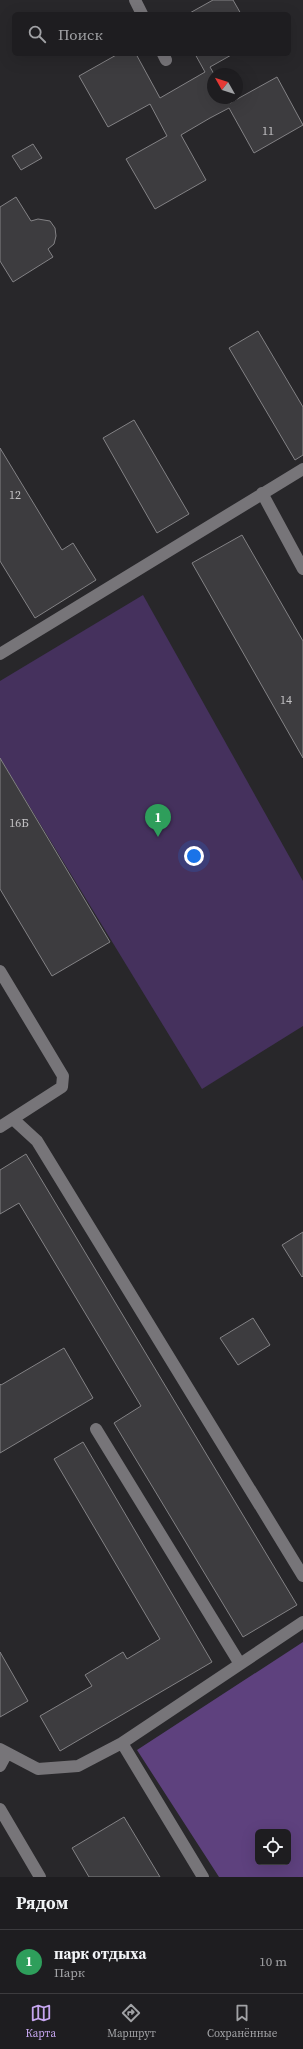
<!DOCTYPE html>
<html lang="ru">
<meta charset="utf-8">
<style>
:root{--surface:#1e1d20;--page:#2b2a2d;--text:#f1f3f6;--muted:#a1a2a5;--line:#3c3b3e;--accent:#c6a6f0}
body{margin:0;font-family:"Source Serif 4",serif;background:var(--page);color:var(--text)}
.controls{position:absolute;right:12px;bottom:12px;display:grid;overflow:hidden;border-radius:6px;box-shadow:0 4px 16px #0002}
.controls button{width:36px;height:36px;display:grid;place-items:center;padding:0;border:0;border-bottom:1px solid var(--line);background:var(--surface);color:var(--text);font:20px sans-serif}
.compass{position:absolute;left:207px;top:68px;width:36px;height:36px;border-radius:50%;background:var(--surface);box-shadow:0 4px 16px #0002;rotate:309deg}
.you{position:absolute;left:194px;top:856px;width:14px;height:14px;margin:-10px;border:3px solid #fff;border-radius:50%;background:#1a73e8;box-shadow:0 0 0 6px #1a73e833}
.badge{display:grid;place-items:center;width:26px;height:26px;border-radius:50%;background:var(--accent);color:#fff;font-size:13px;font-weight:700}
.pin{position:absolute;translate:-50% -33px;filter:drop-shadow(0 1px 2px #0008)}
.pin::after{content:'';position:absolute;top:21px;width:14px;height:12px;background:inherit;clip-path:polygon(0 0,100% 0,50% 100%)}
.list{margin:0;padding:0;list-style:none}
h2{display:flex;justify-content:space-between;align-items:center;height:52px;margin:0;padding:0 16px;font-size:17px}
h2 small{font-size:13px;font-weight:400;color:var(--muted)}
.list li{display:grid;grid-template-columns:26px 1fr auto;gap:12px;align-items:center;box-sizing:border-box;height:64px;padding:0 16px;border-top:1px solid var(--line)}
.list b{display:block;font-size:15px;white-space:nowrap}
.list p{margin:0;font-size:13px;white-space:nowrap;color:var(--muted)}
.list em{font-size:13px;font-style:normal;color:var(--muted)}
.icon{flex:none;width:22px;height:22px;fill:none;stroke:currentColor;stroke-width:2;stroke-linecap:round;stroke-linejoin:round}
.map{position:relative;flex:none;width:303px;height:1877px;overflow:hidden}
.search{position:absolute;background:var(--surface);box-shadow:0 4px 16px #0002;left:12px;right:12px;top:12px;height:44px;display:flex;align-items:center;gap:10px;box-sizing:border-box;padding:0 14px;border-radius:6px;color:var(--muted);font-size:15px}
.sheet{height:116px;background:var(--surface)}
nav{display:flex;justify-content:space-around;align-items:center;box-sizing:border-box;height:56px;border-top:1px solid var(--line);background:var(--surface);font-size:11px;color:var(--muted)}
nav a{display:grid;justify-items:center;gap:2px}
nav .on{color:var(--accent)}
.map>svg:first-child{display:block}
.green{fill:#45315d}
.forest{fill:#5e417e;fill-rule:evenodd}
.building{fill:#3d3c3f;stroke:#838285}
.lines{fill:none;stroke-linecap:round;stroke-linejoin:round}
.minor{stroke:#777579;stroke-width:12}
.labels{text-anchor:middle;dominant-baseline:central;stroke-width:4;stroke-linejoin:round;paint-order:stroke}
.number-label{font-size:12px;fill:#c3c2c4}
</style>
<div class="map">
<svg width="303" height="1877" viewBox="0 0 303 1877">
<rect width="100%" height="100%" fill="#28272a"/>
<path class="green" d="M143 595 303 881V1026L202 1089 0 758V681Z"/>
<path class="forest" d="M303 1642V1877H219L137 1750ZM258 1832H288V1862H258Z"/>
<path class="building" d="M213 0H233L241 14H188Z
M118 54H136L160 98 205 72 195 54H233L210 67 214 74 213 98H227L230 103 277 77 303 125 254 153 229 108 210 118 181 135 206 180 155 209 126 159 167 136 150 104 108 127 79 76Z
M33 144 42 158 21 170 12 156Z
M16 197 31 221 38 219 50 221 55 228 56 236 54 244 48 249 53 257 13 282 0 261V207Z
M258 331 303 407V455L295 460 229 348Z
M134 420 189 514 157 533 103 438Z
M0 448 62 550 73 543 96 580 35 618 0 561Z
M242 535 303 641V758L192 563Z
M0 758 110 942 52 976 0 889Z
M26 1154 297 1605 243 1637 114 1423 141 1406 19 1203 0 1214V1170Z
M303 1232V1276L302 1277 282 1245Z
M253 1318 270 1345 238 1365 220 1338Z
M64 1348 93 1398 0 1453V1384L1 1385Z
M83 1442 212 1662 60 1751 40 1716 92 1686 85 1675 123 1652 127 1659 160 1639 54 1459Z
M0 1652 28 1701 0 1717Z
M124 1817 160 1877H89L72 1848Z"/>
<g class="lines">
<path class="minor" d="M135 0 142 14
M163 54 166 60
M262 493 303 569
M0 654 303 469
M0 971 63 1076 62 1087 0 1127
M13 1119 37 1141 303 1576
M96 1429 240 1664
M122 1743 303 1622
M0 1749 38 1769 78 1766 122 1743 203 1877
M0 1766 7 1753
M0 1809 40 1877"/>
</g>
<g class="labels">
<g class="number-label">
<text x="268" y="131">11</text>
<text x="15" y="495">12</text>
<text x="286" y="700">14</text>
<text x="19" y="823">16Б</text>
</g>
</g>
</svg>
<div class="controls">
<button><svg class="icon" aria-label="locate" viewBox="0 0 24 24"><circle cx="12" cy="12" r="6"/><path d="M12 2v4M12 18v4M2 12h4M18 12h4"/></svg></button>
</div>
<svg class="compass" viewBox="-18 -18 36 36"><path d="M0-13l5 13h-10z" fill="#e53935"/><path d="M0 13l5-13h-10z" fill="#a1a2a5"/></svg>
<div class="you"></div>
<div class="pin badge" style="left:158px;top:837px;background:#2e9e5b">1</div>
<div class="search"><svg class="icon" aria-label="search" viewBox="0 0 24 24"><circle cx="10" cy="10" r="6"/><path d="M15 15l6 6"/></svg>Поиск</div>
</div>
<section class="sheet">
<h2>Рядом<small></small></h2>
<ul class="list">
<li><span class="badge" style="background:#2e9e5b">1</span><div><b>парк отдыха</b><p>Парк</p></div><em>10 m</em></li>
</ul>
</section>
<nav>
<a class="on"><svg class="icon" aria-label="map" viewBox="0 0 24 24"><path d="M3 6l6-2 6 2 6-2v14l-6 2-6-2-6 2zM9 4v14M15 6v14"/></svg>Карта</a>
<a><svg class="icon" aria-label="directions" viewBox="0 0 24 24"><path d="M12 3l9 9-9 9-9-9zM9 14v-3h6M13 9l2 2-2 2"/></svg>Маршрут</a>
<a><svg class="icon" aria-label="saved" viewBox="0 0 24 24"><path d="M7 4h10v16l-5-4-5 4z"/></svg>Сохранённые</a>
</nav>
